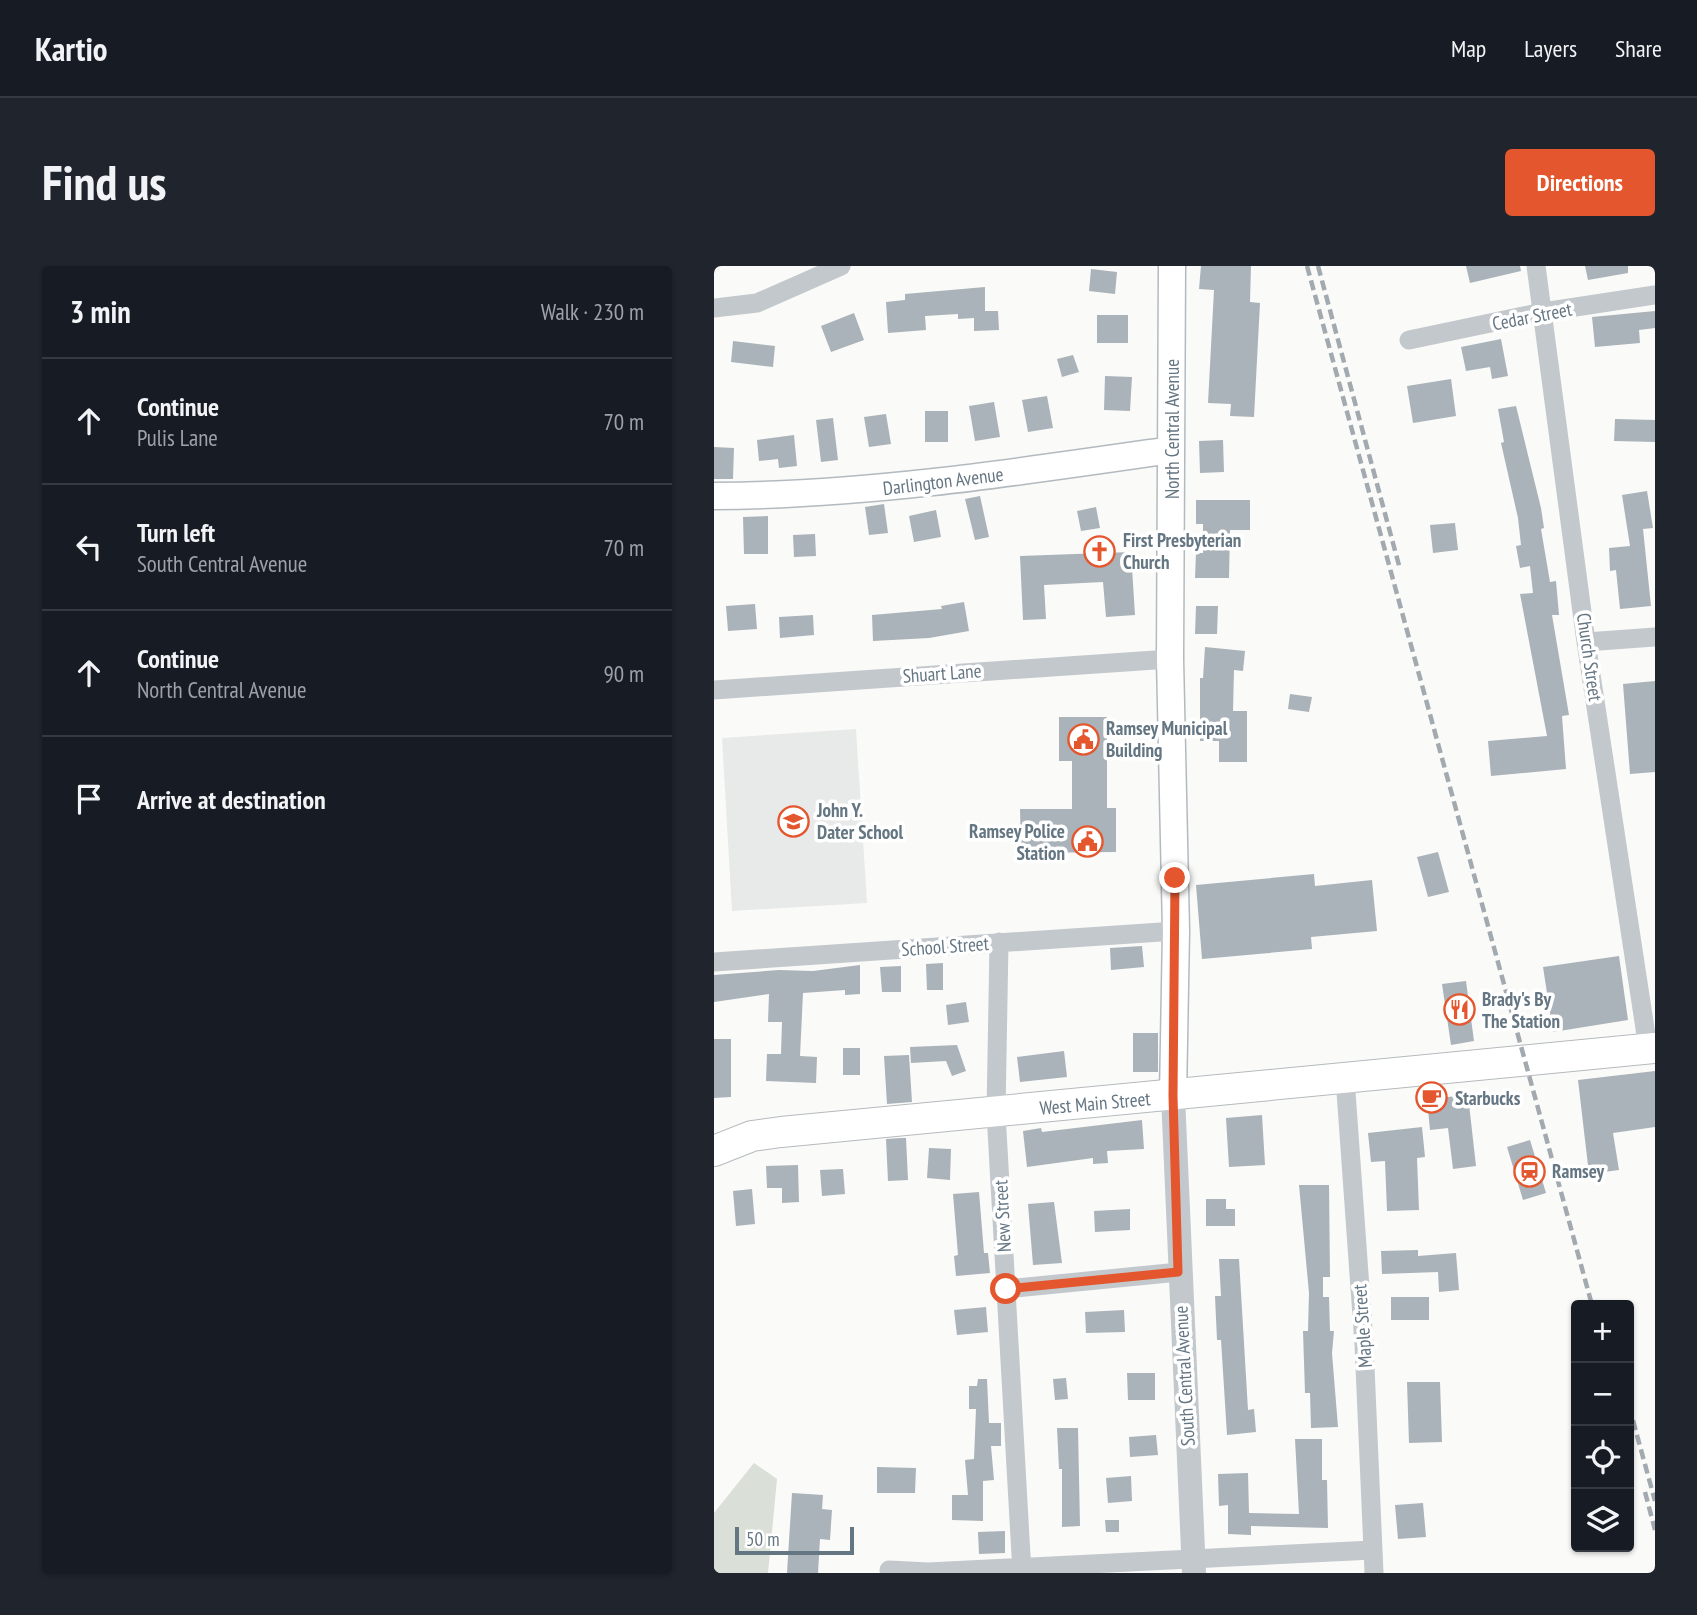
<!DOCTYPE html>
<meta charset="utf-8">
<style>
:root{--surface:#171b24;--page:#20242c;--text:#f1f3f6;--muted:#9ea1a6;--line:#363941;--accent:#e4572e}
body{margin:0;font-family:"PT Sans Narrow",sans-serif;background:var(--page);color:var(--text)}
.controls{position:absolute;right:21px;bottom:21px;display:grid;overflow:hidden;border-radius:7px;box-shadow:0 2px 5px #0004}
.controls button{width:63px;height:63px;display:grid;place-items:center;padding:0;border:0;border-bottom:2px solid var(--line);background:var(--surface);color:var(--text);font:35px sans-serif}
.scale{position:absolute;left:21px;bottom:18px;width:119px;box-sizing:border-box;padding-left:7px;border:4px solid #657683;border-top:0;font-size:19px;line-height:24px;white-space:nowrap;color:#657683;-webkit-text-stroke:5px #fff;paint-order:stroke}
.stop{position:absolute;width:21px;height:21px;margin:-16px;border:5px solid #e4572e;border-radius:50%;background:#fff}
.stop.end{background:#e4572e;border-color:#fff;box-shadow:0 2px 7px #0008}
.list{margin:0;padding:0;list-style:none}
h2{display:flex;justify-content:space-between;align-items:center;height:91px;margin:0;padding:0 28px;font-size:30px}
h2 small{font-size:23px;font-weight:400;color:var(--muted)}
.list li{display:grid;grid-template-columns:46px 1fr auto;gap:21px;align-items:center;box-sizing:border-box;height:126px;padding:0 28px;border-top:2px solid var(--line)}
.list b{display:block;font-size:26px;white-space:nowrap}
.list p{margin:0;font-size:23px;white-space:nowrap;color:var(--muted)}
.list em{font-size:23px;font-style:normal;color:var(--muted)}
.icon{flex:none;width:38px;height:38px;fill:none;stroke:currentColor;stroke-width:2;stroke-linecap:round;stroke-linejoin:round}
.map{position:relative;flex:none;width:941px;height:1307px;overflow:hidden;border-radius:7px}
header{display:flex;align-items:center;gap:42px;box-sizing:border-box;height:98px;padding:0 35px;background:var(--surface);border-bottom:2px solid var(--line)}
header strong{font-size:33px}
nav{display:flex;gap:38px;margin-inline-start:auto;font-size:24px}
.intro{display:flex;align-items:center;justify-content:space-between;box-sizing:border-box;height:168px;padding:0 42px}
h1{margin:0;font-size:49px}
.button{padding:18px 32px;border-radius:7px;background:var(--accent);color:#fff;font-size:24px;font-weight:700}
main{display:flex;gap:42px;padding:0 42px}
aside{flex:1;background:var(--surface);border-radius:7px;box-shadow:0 2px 5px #0004}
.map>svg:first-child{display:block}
.built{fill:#e8e9e9}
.green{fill:#dadfd7}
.building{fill:#aab3b9}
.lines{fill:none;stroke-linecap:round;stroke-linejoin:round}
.secondary-casing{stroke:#b3babf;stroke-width:29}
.primary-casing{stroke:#b5babe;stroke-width:32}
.minor{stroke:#c3c8cc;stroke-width:19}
.tertiary{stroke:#c3c8cc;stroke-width:24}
.secondary{stroke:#fff;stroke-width:26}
.primary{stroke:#fff;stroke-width:30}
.rail{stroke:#a2aab0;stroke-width:4.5;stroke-dasharray:10 5;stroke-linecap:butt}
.route{stroke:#e4572e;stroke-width:9}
.labels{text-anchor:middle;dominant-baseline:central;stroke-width:7;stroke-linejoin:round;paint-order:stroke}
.street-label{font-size:19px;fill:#657683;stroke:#fff}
.poi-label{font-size:19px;font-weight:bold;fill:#657683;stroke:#fff;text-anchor:start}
</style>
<header>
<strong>Kartio</strong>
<nav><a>Map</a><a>Layers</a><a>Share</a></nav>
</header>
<div class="intro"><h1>Find us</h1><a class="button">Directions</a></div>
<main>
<aside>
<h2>3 min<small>Walk · 230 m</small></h2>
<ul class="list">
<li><svg class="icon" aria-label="ahead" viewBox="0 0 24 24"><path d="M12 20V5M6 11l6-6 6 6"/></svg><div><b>Continue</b><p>Pulis Lane</p></div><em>70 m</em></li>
<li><svg class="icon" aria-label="left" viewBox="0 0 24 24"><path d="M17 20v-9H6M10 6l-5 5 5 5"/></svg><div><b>Turn left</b><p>South Central Avenue</p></div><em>70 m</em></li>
<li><svg class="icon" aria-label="ahead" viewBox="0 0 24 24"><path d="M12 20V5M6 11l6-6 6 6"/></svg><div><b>Continue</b><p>North Central Avenue</p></div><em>90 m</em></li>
<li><svg class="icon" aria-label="arrive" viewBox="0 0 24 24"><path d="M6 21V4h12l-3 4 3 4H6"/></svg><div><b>Arrive at destination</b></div></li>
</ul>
</aside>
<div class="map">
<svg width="941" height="1307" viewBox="0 0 941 1307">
<rect width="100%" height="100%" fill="#fafaf8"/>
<path class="built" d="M142 463 153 637 18 645 8 472Z"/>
<path class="green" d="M40 1197 63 1213 54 1307H0V1247Z"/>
<path class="building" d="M487 0H537L536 36 546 37 540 151 516 150 517 138 494 137 500 24 485 23Z
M752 0H806L807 5 756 17Z
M871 0H914V7L874 14Z
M377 3 403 6 401 28 375 25Z
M271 21V45H284L285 64 260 65V52L244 53V48L211 50 212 64 174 67 172 36 191 34V28Z
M941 45V62L925 64 926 77 881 81 878 51Z
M140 47 150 74 117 86 107 60Z
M383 49H414V77H383Z
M787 73 794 110 778 113 776 101 752 105 747 81Z
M19 75 61 80 59 101 17 96Z
M359 89 365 106 348 111 343 93Z
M391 110 418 111 416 145 390 144Z
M737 113 742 150 699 157 693 120Z
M333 130 339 162 314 166 308 134Z
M280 136 286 171 261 175 255 140Z
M802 140 827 242 830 262 827 263 836 316 842 315 845 349H838L855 449 848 450 852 503 777 510 774 475 833 470 806 328 819 327 816 300 806 302 802 280 807 279 804 252 787 177 790 176 784 143Z
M211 145H234V176H211Z
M172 148 177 178 155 181 150 151Z
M119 152 124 194 107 196 102 154Z
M901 153 941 154V176L900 175Z
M80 169 83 200 65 202 64 193 45 195 43 174Z
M509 174 510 206 486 207 485 175Z
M0 181 20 182 19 213H0Z
M933 225 939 262 929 263 937 340 906 343 902 304 896 305 895 282 916 280 908 229Z
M266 230 275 271 261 274 251 233Z
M482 234H536V264H516L515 312H481L482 287H489V258H482Z
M170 238 174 267 155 269 151 241Z
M382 241 386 262 367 265 363 245Z
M222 244 227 271 200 276 195 250Z
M54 250V288H30L29 251Z
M741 257 744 284 719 287 716 259Z
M101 268 102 290 80 291 79 269Z
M417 286 421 349 392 351 389 316 330 319 332 353 309 354 306 290Z
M250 336 255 365 215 372 159 375 158 349 228 343 227 340Z
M41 338 43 363 14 365 12 340Z
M482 340H504L503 368H481Z
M99 349 100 369 66 372 65 351Z
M491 381 531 385 529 405 520 404 519 445H533V496H505V475H486V412H489Z
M941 415V506L916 508 909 418Z
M576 428 598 431 595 446 574 443Z
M345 451H393V542H402V586L307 587 306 543H358V495H345Z
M724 586 735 626 714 631 703 591Z
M600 608 601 620 658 614 663 665 597 671 598 683 488 693 482 619Z
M428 680 430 701 397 704 396 682Z
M905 690 914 754 839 766 829 701Z
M229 697V724H213L212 698Z
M146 699V728L131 729V724L89 727 86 790 103 791 102 817 52 815 53 788H67L68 756H54L55 728 0 736V709L65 704 99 705Z
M187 700V726H168L166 701Z
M752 715 760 775 737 779 728 718Z
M252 736 255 756 234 759 232 739Z
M419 767H444V806H419Z
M0 773H17V831L0 832Z
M243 779 252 805 238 810 232 795 197 797 196 781Z
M129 782H146V809H129Z
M350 785 353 811 306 816 303 791Z
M195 789 198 836 173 838 170 790Z
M941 805V861L899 867 905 904 875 908 864 814Z
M754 829 762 900 739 903 734 862 716 864 713 833Z
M548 849 551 899 515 901 512 852Z
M428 854 430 883 393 885 394 897 379 898V892L313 901 309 865 327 862 328 866Z
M708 861 711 891 703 892 705 944 673 945 671 895 657 896 654 867Z
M187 872H192L194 914 174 915 172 873Z
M816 874 832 927 809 934 793 881Z
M215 882 237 883 236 914 213 912Z
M84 899 85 936 68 937V922H53L52 900Z
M129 903 131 928 108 930 106 904Z
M585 919H615L616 1011H609V1031H615L616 1065H620L618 1087 624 1161 597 1162 596 1127H591L589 1065H594L595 1027Z
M38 923 41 958 22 960 19 925Z
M265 926 270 987H274L276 1007 242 1010 240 990 244 989 239 928Z
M492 933H512V943H521V960H492Z
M340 936 348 997 319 999 314 938Z
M416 943V964L381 966 380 945Z
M704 984V990L742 987 745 1024 725 1026 724 1006 668 1008 667 985Z
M505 993H525L534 1144 540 1143 542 1166 513 1169 507 1074H503L501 1030H507Z
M677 1031H715V1054H677Z
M272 1041 274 1066 243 1069 240 1044Z
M410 1044 411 1066 372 1067 371 1046Z
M413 1107H441V1134H414Z
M352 1112 354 1133 341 1134 339 1113Z
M264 1113H273L275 1157H287V1180H277L280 1214 269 1215V1255L238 1254V1229H254L251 1194 260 1193 262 1143H255V1120H263Z
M693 1116H726L728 1176 695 1177Z
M343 1162H364L366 1260 348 1261V1203H345Z
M442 1169 444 1189 416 1191 415 1171Z
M581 1173H608V1214H613L614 1262 537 1260V1269L514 1268V1239L505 1240 504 1208 534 1207 535 1247 585 1248Z
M163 1201 202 1202 201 1227H163Z
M417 1210 418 1235 394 1237 392 1212Z
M78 1227 109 1229 108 1243 118 1244 116 1274 106 1273 104 1307H73Z
M709 1237 712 1271 684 1273 681 1239Z
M391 1254H405V1266H392Z
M291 1265V1287L265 1288 264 1266Z"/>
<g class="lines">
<defs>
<path id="secondary" d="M458 0 456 393 462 665 459 830
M0 230C154 229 305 206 457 184"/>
<path id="primary" d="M0 885 38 870 67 866 941 782"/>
</defs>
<use href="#secondary" class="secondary-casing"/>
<use href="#primary" class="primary-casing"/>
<path class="minor" d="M822 0 872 376 934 782
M0 42 43 37 127 0
M695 74 829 46 941 29
M872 376 941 371
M0 424 456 393
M285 676 282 847 308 1307
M0 696 462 665
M631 812 650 1078 660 1307
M292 1023 465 1006
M175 1304 214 1306 659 1284"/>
<path class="tertiary" d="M459 830 480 1307"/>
<use href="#secondary" class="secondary"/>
<use href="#primary" class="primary"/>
<path class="rail" d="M593 0 878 1039
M604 0 686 303
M915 1140 941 1235
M931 1226 941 1264"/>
</g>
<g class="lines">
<path class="route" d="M292 1023 464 1006 459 830 461 612"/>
</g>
<defs>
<symbol id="church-ring" viewBox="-11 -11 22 22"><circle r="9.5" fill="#fff" stroke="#e4572e" stroke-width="1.5"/><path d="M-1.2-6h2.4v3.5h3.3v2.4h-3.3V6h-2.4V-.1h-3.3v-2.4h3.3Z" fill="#e4572e"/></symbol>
<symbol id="civic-ring" viewBox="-11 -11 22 22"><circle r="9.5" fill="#fff" stroke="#e4572e" stroke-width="1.5"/><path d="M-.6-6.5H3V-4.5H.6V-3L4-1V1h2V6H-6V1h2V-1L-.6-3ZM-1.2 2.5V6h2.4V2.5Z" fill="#e4572e"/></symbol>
<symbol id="school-ring" viewBox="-11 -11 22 22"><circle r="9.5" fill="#fff" stroke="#e4572e" stroke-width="1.5"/><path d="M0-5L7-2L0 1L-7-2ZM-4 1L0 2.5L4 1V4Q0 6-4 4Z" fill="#e4572e"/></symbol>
<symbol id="restaurant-ring" viewBox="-11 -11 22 22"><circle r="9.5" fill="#fff" stroke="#e4572e" stroke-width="1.5"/><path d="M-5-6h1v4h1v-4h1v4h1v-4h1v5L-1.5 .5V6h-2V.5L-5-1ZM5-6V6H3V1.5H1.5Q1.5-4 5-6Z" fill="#e4572e"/></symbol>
<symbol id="cafe-ring" viewBox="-11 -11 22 22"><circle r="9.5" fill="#fff" stroke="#e4572e" stroke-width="1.5"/><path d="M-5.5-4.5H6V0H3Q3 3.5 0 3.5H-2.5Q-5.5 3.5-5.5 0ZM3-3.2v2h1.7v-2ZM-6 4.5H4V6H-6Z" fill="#e4572e"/></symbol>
<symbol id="station-ring" viewBox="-11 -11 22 22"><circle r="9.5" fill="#fff" stroke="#e4572e" stroke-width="1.5"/><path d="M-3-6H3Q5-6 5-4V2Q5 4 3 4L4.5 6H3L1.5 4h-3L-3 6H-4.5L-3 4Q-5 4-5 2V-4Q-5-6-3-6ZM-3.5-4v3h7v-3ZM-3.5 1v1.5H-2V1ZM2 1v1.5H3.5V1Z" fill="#e4572e"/></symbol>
</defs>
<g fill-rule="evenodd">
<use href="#church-ring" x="368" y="268" width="35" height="35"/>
<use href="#civic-ring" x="352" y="456" width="35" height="35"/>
<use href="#school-ring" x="62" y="538" width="35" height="35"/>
<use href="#civic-ring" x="356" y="558" width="35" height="35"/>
<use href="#restaurant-ring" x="728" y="726" width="35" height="35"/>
<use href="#cafe-ring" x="700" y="814" width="35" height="35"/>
<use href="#station-ring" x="798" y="888" width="35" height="35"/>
</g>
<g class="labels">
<g class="street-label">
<text transform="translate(818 50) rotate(-11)">Cedar Street</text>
<text transform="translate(458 163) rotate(-90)">North Central Avenue</text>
<text transform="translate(229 215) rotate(-7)">Darlington Avenue</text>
<text transform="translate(876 391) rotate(82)">Church Street</text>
<text transform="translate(228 407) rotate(-4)">Shuart Lane</text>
<text transform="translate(231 680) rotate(-4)">School Street</text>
<text transform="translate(381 837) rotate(-5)">West Main Street</text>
<text transform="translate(288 950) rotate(-93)">New Street</text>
<text transform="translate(648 1060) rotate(-94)">Maple Street</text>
<text transform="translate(470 1110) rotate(-93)">South Central Avenue</text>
</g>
<g class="poi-label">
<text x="409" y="274">First Presbyterian<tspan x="409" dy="22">Church</tspan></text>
<text x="392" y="462">Ramsey Municipal<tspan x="392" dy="22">Building</tspan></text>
<text x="103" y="544">John Y.<tspan x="103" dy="22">Dater School</tspan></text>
<text x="351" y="565" text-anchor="end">Ramsey Police<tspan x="351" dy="22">Station</tspan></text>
<text x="768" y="733">Brady's By<tspan x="768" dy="22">The Station</tspan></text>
<text x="741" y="832">Starbucks</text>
<text x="838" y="905">Ramsey</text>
</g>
</g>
</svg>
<div class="controls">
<button>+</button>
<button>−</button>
<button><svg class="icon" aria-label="locate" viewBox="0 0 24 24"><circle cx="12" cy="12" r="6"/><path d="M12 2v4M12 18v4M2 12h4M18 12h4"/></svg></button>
<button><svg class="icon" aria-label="layers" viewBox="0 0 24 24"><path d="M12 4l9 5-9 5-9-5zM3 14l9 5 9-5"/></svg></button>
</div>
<div class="scale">50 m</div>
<div class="stop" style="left:292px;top:1023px"></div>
<div class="stop end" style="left:461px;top:612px"></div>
</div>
</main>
